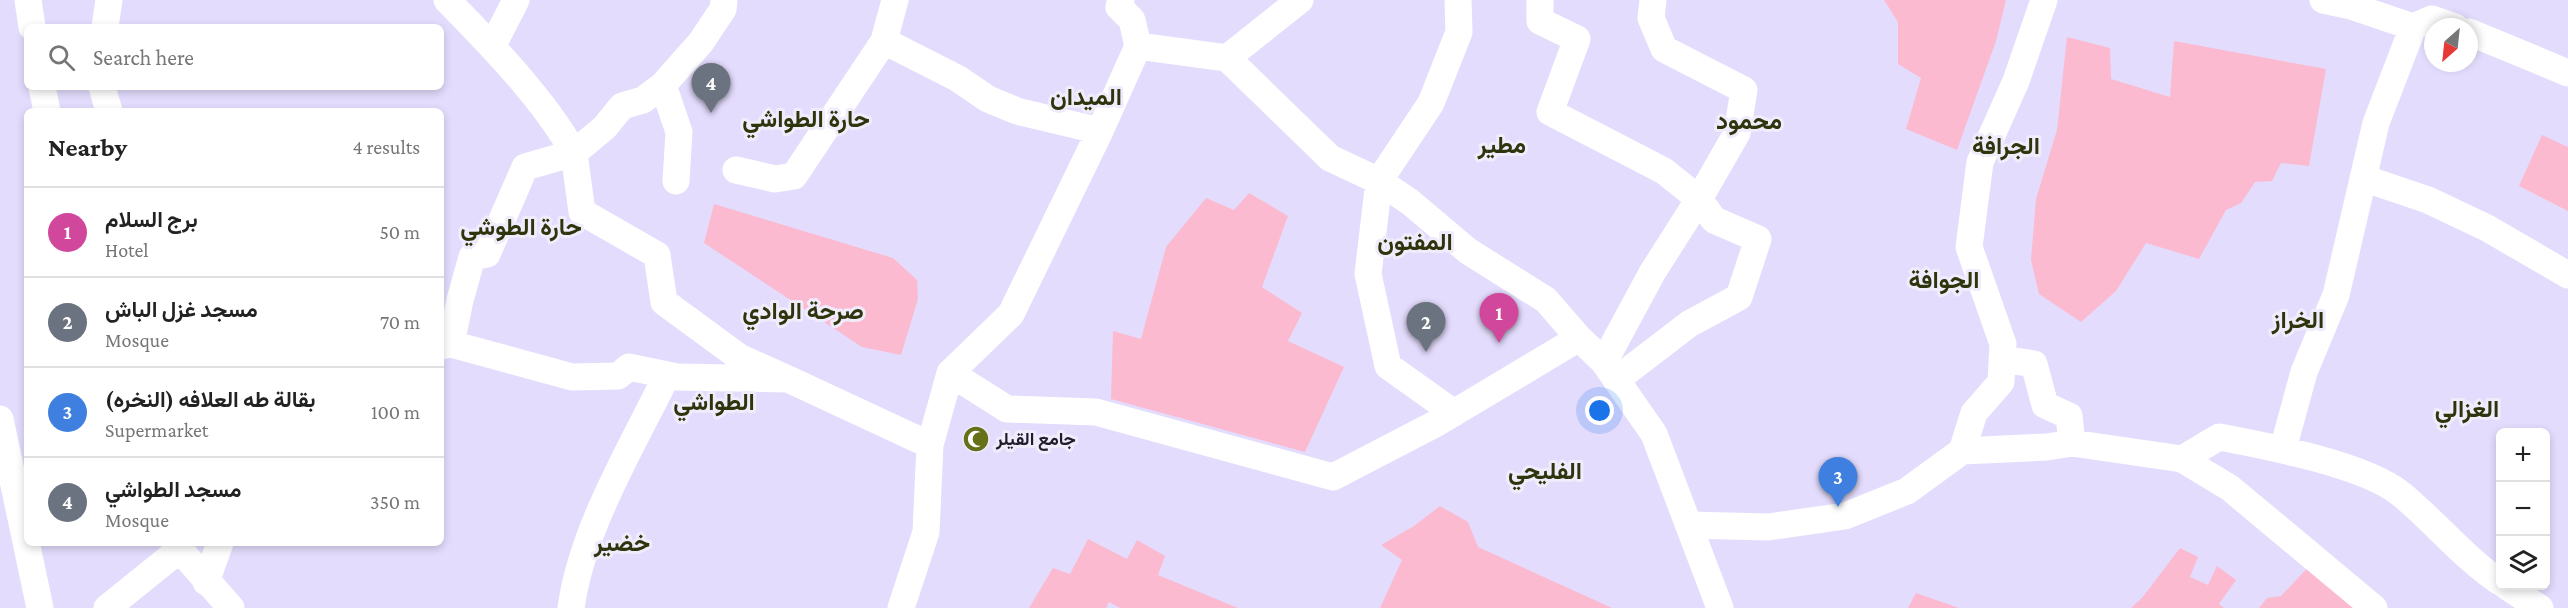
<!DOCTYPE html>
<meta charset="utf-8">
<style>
:root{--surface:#fff;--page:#f2f2f2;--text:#222;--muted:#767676;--line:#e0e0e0;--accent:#657019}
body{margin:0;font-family:"Crimson Pro",Vazirmatn,serif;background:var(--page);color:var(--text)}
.controls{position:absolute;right:18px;bottom:18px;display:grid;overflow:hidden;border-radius:9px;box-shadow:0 3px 9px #0003}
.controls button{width:54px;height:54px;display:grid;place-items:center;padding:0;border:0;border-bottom:2px solid var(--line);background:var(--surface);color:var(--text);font:30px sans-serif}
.compass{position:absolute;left:2424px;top:18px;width:54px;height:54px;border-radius:50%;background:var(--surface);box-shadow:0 3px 9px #0003;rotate:207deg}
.you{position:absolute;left:1600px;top:411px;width:21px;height:21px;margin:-15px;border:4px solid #fff;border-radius:50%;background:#1a73e8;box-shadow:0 0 0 9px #1a73e833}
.badge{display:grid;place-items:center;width:39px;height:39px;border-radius:50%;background:var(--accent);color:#fff;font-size:20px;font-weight:700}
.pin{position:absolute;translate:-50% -50px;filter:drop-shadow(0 2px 3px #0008)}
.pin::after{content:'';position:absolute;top:32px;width:21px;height:18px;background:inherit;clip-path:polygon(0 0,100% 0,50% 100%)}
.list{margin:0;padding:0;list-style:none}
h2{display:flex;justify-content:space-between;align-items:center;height:78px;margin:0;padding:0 24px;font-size:26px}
h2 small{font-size:20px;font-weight:400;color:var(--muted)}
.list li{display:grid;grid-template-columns:39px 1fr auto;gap:18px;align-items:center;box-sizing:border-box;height:90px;padding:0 24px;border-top:2px solid var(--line)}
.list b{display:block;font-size:22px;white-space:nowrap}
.list p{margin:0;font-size:20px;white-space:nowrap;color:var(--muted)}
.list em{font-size:20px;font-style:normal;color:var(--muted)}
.icon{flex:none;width:33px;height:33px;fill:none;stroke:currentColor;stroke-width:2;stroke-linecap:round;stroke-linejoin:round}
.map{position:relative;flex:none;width:2568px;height:608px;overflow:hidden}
.search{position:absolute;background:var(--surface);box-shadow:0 3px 9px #0003;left:24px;top:24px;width:420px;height:66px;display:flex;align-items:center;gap:15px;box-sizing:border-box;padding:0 21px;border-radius:9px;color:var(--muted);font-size:22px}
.panel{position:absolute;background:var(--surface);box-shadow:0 3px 9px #0003;left:24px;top:108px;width:420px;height:438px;border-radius:9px}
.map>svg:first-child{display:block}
.green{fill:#fbbad0}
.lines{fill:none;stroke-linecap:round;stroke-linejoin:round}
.minor{stroke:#fff;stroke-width:27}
.labels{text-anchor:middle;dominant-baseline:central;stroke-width:6;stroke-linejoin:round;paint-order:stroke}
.poi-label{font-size:18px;font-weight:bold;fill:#201c2b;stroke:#f0ecfc;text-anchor:start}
.district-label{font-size:24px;font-weight:bold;fill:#2e340b;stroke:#f0ecfc}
</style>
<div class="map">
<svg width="2568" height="608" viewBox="0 0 2568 608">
<rect width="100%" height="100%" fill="#e4dcfd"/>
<path class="green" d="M1884 0H2006L1996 41 1957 150 1906 129 1921 78 1898 64V22Z
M2067 37 2110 48 2111 79 2170 97 2174 41 2326 69 2309 166 2281 163 2272 181 2255 182 2241 203 2226 210 2199 259 2146 243 2116 291 2081 322 2039 294 2031 260 2036 199 2057 130Z
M2542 135 2568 147V211L2519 186Z
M1249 193 1288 216 1262 287 1302 313 1288 341 1344 367 1305 452 1111 399 1113 331 1141 339 1166 247 1206 198 1234 210Z
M714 204 893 258 917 280 918 299 901 355 862 347 704 243Z
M1440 506 1468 522 1478 547 1612 608H1380L1402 560 1381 545 1414 526Z
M1088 539 1127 559 1137 540 1165 556 1158 575 1238 608H1120L1109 602 1106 608H1029L1053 568 1070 574Z
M2180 548 2198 557 2190 577 2208 585 2217 566 2236 580 2219 604 2224 608H2131L2142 598Z
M2316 559 2370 608H2259L2267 598 2281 596Z
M1916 593 1959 608H1908Z"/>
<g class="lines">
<path class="minor" d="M28 0 32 27
M447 0C491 45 543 98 574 153L605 127 622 106 643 100 663 85 701 42 723 9 724 0
M1121 0 1119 7 1132 20 1138 46
M1540 0V21L1577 39 1550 112 1664 171 1699 199 1714 220 1758 239 1739 297 1689 324 1616 380
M2323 0 2351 6 2413 27 2432 19 2455 27
M105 27 109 0
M2469 32 2568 73
M884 41 957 78 988 99 1017 111 1100 131
M492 47 516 0
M1227 58 1330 158 1379 181 1410 202 1468 251 1546 300 1579 338 1604 362 1654 434 1720 608
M663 85 679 132 676 181
M42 87 47 111
M102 87 109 111
M736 170 775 179 794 176 884 41 895 0
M2363 178 2428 200 2487 228 2568 275
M451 344 460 300 472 257 487 254 525 167 574 153 582 212 657 255 664 302 739 357 788 379
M441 346 451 344 572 377 618 376 629 367 677 377 788 379 930 445
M2002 359 2034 364 2045 405 2069 416 2072 443
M1604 362 1652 273 1699 199 1737 133 1744 90 1664 49 1651 18 1653 0
M950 373 1007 409 1096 412 1333 477 1437 423 1579 338
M1454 413 1388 366 1368 274 1379 181 1431 103 1459 32 1458 0
M0 419 40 608
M2283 449 2304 372 2336 295 2376 123 2413 27
M1962 451 2047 447 2072 443 2182 459 2219 437C2266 446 2364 464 2401 494 2435 522 2464 558 2500 582
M2182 459 2230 488 2374 608
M1689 525 1768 527 1845 516 1907 491 1962 451 1974 413 2001 382 2003 344 1969 247 1980 162 2016 81 2044 0
M174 543 231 608
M206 582 220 543
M2506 586 2540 608
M107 608 179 550
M571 608C582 528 632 447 667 375
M901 608 926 532 930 445 950 373 1011 314 1100 131 1138 46 1227 58 1300 0"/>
</g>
<defs>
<symbol id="mosque-disc" viewBox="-11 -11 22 22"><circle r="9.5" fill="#657019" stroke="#f0ecfc"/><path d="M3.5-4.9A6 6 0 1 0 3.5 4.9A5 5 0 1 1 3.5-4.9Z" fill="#fff"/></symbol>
</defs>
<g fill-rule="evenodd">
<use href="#mosque-disc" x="961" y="424" width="30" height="30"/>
</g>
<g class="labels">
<g class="poi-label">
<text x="996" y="439">جامع القيلر</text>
</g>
<g class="district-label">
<text x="1086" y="96">الميدان</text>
<text x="806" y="118">حارة الطواشي</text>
<text x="1749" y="120">محمود</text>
<text x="1502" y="144">مطير</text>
<text x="2006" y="145">الجرافة</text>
<text x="521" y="226">حارة الطوشي</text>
<text x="1415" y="241">المفتون</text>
<text x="1944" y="279">الجوافة</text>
<text x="803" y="310">صرحة الوادي</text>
<text x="2298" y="319">الخراز</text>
<text x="714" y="401">الطواشي</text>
<text x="2467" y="408">الغزالي</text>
<text x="1545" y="470">الفليحي</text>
<text x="622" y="542">خضير</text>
</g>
</g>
</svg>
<div class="controls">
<button>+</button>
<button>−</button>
<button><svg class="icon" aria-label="layers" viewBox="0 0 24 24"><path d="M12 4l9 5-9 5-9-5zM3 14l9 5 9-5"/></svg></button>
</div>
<svg class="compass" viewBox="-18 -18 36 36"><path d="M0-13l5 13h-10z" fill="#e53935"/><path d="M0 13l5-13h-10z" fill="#767676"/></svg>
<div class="you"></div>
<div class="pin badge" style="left:1499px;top:343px;background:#d1479c">1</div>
<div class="pin badge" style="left:1426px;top:352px;background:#6b7280">2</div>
<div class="pin badge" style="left:1838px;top:507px;background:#3f7fe0">3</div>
<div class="pin badge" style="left:711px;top:113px;background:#6b7280">4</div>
<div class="search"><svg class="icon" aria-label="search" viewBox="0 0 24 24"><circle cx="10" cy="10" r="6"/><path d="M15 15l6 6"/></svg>Search here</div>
<section class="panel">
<h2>Nearby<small>4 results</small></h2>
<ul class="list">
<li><span class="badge" style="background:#d1479c">1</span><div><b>برج السلام</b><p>Hotel</p></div><em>50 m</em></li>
<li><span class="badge" style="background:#6b7280">2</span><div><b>مسجد غزل الباش</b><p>Mosque</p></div><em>70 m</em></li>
<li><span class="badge" style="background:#3f7fe0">3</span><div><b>بقالة طه العلافه (النخره)</b><p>Supermarket</p></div><em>100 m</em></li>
<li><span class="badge" style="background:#6b7280">4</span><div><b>مسجد الطواشي</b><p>Mosque</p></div><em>350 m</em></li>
</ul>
</section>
</div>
